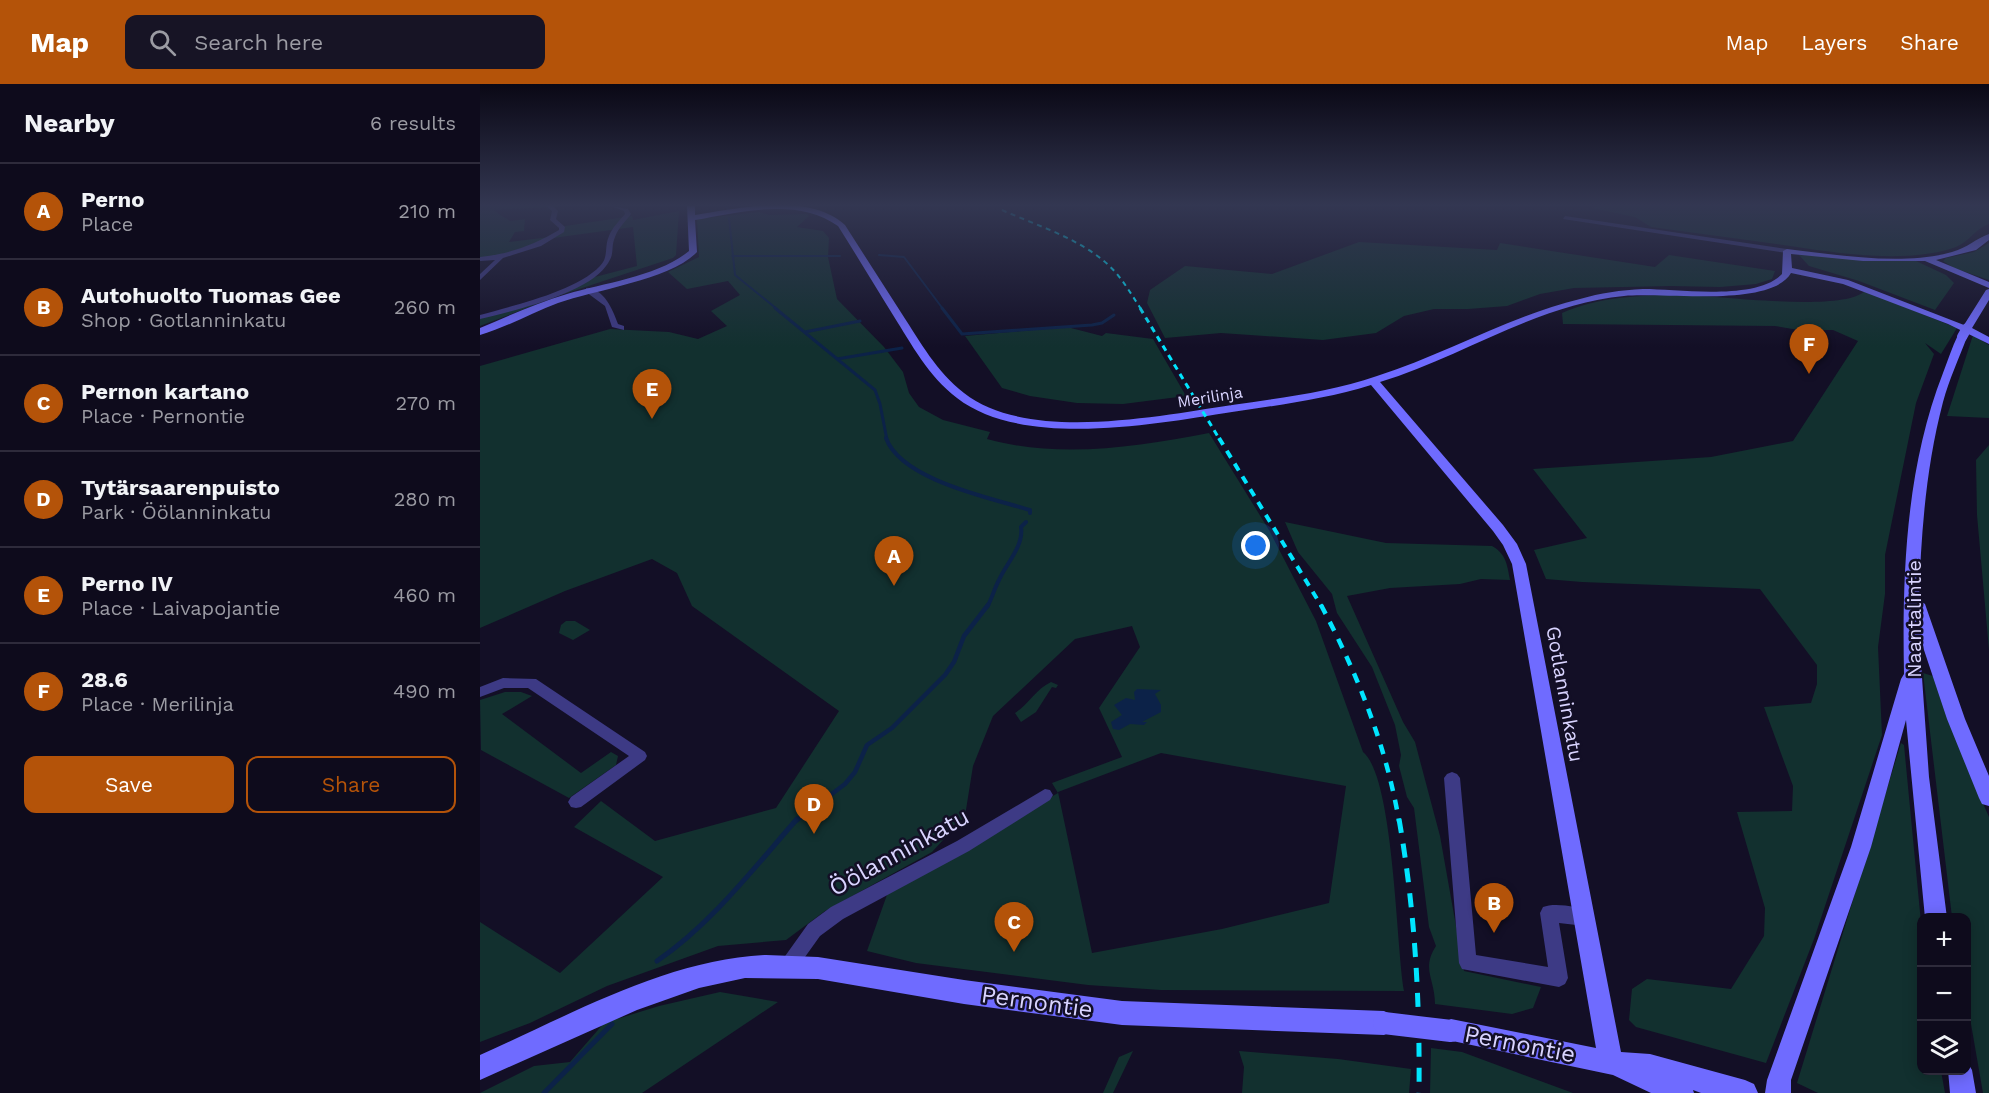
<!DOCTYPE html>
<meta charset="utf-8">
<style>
:root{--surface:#0e0b1c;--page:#171425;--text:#f1f3f6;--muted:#9b9ba3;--line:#2e2b3b;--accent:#b45309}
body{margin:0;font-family:"Work Sans",sans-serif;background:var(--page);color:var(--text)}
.controls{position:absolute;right:18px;bottom:18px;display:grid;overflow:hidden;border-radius:12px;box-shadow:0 3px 15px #0003}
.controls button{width:54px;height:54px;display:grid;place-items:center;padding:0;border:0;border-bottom:2px solid var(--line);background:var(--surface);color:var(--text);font:30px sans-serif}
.you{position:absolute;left:776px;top:462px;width:21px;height:21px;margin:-15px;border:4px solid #fff;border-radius:50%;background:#1a73e8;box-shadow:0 0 0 9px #1a73e833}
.badge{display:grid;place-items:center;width:39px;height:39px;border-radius:50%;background:var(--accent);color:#fff;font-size:20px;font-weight:700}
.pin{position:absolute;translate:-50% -50px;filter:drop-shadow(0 2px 3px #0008)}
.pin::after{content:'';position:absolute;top:32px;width:21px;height:18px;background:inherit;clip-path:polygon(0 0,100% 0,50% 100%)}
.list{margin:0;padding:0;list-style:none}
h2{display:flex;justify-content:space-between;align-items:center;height:78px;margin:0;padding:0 24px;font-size:26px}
h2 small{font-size:20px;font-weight:400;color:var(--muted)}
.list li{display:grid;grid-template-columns:39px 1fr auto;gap:18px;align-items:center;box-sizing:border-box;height:96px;padding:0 24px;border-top:2px solid var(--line)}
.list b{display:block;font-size:22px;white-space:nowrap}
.list p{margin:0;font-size:20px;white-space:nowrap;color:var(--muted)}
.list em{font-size:20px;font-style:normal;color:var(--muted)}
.actions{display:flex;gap:12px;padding:18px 24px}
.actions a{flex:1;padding:14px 0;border:2px solid var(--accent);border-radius:12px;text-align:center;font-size:21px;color:var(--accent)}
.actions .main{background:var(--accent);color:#fff}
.icon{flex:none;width:33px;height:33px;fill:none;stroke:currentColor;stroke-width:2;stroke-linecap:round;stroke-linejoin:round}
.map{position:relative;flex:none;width:1509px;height:1009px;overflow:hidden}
header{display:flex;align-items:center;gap:36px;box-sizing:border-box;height:84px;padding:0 30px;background:var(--accent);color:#fff}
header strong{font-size:28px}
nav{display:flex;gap:33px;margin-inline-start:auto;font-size:21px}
.search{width:420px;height:54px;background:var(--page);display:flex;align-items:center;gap:15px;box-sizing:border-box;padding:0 21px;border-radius:12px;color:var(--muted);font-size:22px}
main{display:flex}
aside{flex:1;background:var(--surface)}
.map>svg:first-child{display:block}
.green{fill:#12302f;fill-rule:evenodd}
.water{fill:#0c2248}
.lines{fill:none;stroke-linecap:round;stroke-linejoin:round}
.stream-far4{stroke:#0c2248;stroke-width:2}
.stream-far3{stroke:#0c2248;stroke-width:3}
.stream-far2{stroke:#0c2248;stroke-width:4}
.stream-far1{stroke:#0c2248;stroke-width:4.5}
.stream{stroke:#0c2248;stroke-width:5}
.street{fill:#3d3a85;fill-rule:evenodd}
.secondary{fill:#6f6bff;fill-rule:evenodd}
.rail-far4{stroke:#00e5ff;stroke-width:2;stroke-dasharray:5 4.5;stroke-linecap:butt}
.rail-far3{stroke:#00e5ff;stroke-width:3;stroke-dasharray:6 5;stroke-linecap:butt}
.rail-far2{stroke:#00e5ff;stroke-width:4;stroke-dasharray:8 7;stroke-linecap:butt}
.rail-far1{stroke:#00e5ff;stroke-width:4.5;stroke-dasharray:10 9;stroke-linecap:butt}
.rail{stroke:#00e5ff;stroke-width:5;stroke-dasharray:14 11;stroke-linecap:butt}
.secondary-bridge-far1{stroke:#6f6bff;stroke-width:10}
.secondary-bridge{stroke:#6f6bff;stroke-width:22}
.labels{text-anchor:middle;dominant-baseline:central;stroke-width:5;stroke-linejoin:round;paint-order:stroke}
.far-street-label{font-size:16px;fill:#d9d4ff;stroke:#130f26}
.street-label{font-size:20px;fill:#d9d4ff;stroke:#130f26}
.near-street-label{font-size:24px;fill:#d9d4ff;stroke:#130f26}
</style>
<header>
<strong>Map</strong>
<div class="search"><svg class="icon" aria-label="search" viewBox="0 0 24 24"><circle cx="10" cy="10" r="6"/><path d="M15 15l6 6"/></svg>Search here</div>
<nav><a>Map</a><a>Layers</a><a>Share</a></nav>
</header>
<main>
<aside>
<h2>Nearby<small>6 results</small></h2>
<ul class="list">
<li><span class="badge">A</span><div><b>Perno</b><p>Place</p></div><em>210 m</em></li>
<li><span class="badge">B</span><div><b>Autohuolto Tuomas Gee</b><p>Shop · Gotlanninkatu</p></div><em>260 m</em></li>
<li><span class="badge">C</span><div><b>Pernon kartano</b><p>Place · Pernontie</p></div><em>270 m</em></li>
<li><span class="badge">D</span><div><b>Tytärsaarenpuisto</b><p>Park · Öölanninkatu</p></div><em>280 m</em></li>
<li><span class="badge">E</span><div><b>Perno IV</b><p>Place · Laivapojantie</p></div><em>460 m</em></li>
<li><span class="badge">F</span><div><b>28.6</b><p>Place · Merilinja</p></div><em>490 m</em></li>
</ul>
<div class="actions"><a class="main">Save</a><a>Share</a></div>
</aside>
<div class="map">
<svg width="1509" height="1009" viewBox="0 0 1509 1009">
<rect width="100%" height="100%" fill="#130f26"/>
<path class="green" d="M0 122H96L13 126 30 137 45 135 44 147 35 148 29 158 70 153C48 163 25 171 0 174Z
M1118 122H1509V140C1496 144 1490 157 1476 163 1422 182 1345 167 1289 159 1250 154 1210 148 1171 143L1155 133 1112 124Z
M199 127 196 171 193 174 75 213 0 242V234L59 217 111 194 157 182 153 143 73 154 85 142 152 132 153 136Z
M279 128 289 131 327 130 329 132 317 143 343 147 349 154 348 173 357 215 404 263 423 288 429 309 439 323 463 336 510 348 507 355C580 375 656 363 729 349L789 446 836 537 883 668C914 693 916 861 924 907L681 906 608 901 436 879 387 867 408 808 578 709 572 699 642 673 619 624 660 563 652 542 595 555 513 632 493 682 485 732 452 768 345 827 306 856 238 862 127 902 50 939 0 958V838L80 889 183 793 94 743 121 717 175 757 296 724 359 627 212 522 197 489 172 475 85 507 0 544V282L130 245 189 248 218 255 247 242 231 227 260 211 248 197 207 205 188 188 219 173 217 135ZM681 669 866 702 849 819 742 845 612 869 578 708Z
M879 158 1017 166 1020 159 1175 183 1189 171 1295 187 1292 195 1276 200 1240 203 1191 202 1094 204 1060 210 1027 222 988 225H954L924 232 896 249 843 256 741 249 685 254 667 219 670 206 705 182 792 190Z
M1509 159V196L1474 184 1463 177 1466 174 1494 168Z
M1319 171 1436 177 1466 191 1474 199 1455 226 1379 197 1329 182Z
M1385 207 1477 244 1461 270 1445 259 1454 270 1436 319 1405 471V510L1398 563 1402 651 1334 855 1286 979 1156 943 1149 936 1152 905 1167 895 1251 905 1284 852 1285 824 1257 728 1312 727 1313 702 1284 623 1331 619 1337 600V581L1280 505 1102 498 1066 495 1054 466 1107 454 1053 385 1231 373 1313 357 1378 257 1353 246H1318L1295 242 1083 240 1082 229C1117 213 1161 211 1199 211 1236 211 1362 229 1385 207Z
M587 243 622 252 626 249 673 255 706 312 643 320 597 319 550 312 522 304 485 252Z
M1493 251 1509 261V334L1467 332Z
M1509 361V566L1497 431 1496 376Z
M805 438 906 459 1012 462C1026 470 1027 480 1030 496L1001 495 980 500 910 504 867 512 923 638 935 658 960 752 984 887 1061 903 1053 924 1032 930 955 920C955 895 941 885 956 862L949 843 934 724 927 713 919 682 921 671 915 641 892 583 857 529 852 510 818 468Z
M86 537H95L110 546 93 556 79 549 81 541Z
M1443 589 1456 593 1486 681 1509 733V1009H1503L1487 917 1486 834 1472 833Z
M571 598 578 601 576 604 572 603 556 628 541 638 535 629C549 620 556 605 571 598Z
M25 608H41L52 612 22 630 101 689 131 668 138 672 136 681 89 714 1 666 0 616Z
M1421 659 1424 661 1442 849V986L1461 987 1465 1009H1338L1317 999Z
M240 908 298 918 162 1009H0L54 982 90 978 124 939 179 922Z
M951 964 982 968 1093 1009H950Z
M653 967 633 1009H623L639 973Z
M759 967 858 975 931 985 929 1009H762L764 983Z"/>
<path class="water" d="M657 605 681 606 675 610 681 621V628L662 638H667L664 641 650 640 639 646 633 645 631 638 642 631 634 621 646 614 655 616 654 608Z"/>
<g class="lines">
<path class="stream-far4" d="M245 122 248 125
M249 134 255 191 297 225
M399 171 424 173 463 225
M252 172H360"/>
<path class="stream-far3" d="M295 224 395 306 400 320 407 356
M462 224 482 250 612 241 622 239 634 231
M325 248 380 237
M357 275 422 264"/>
<path class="stream-far2" d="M406 354C421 396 511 414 550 426V429
M507 523C512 515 514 505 519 496 526 480 544 462 541 443L546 438"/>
<path class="stream-far1" d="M316 737 365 700 375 688 387 661 412 644 465 591 474 578 484 552 508 521"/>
<path class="stream" d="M177 877C232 839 273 785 317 735
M64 1009 132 940"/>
<path class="street" d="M66 122H73L78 127 76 135 85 143 84 148 61 162 23 174 0 196V190L15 176 0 177V173C29 170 54 161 79 146V144L70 136 72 127Z
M131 122 148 125 151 130C146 137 138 144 135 153 130 165 136 169 126 182 106 210 33 227 0 235V231C34 221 95 208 120 182 129 173 124 163 129 152 132 144 139 137 145 130L144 127Z
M1085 132 1307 165 1310 167 1307 169 1083 135Z
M106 204C124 204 133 226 138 240L144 242V246L132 243 125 222 106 208Z
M23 594 56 595 165 668 167 672 165 676 101 723 96 724 91 723 88 718 91 713 149 672 48 604H24L0 613V603Z
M972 688 977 690 980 694 996 871 1068 883 1060 829 1063 823C1075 818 1099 823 1111 828L1114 834 1111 840 1105 842 1079 839 1088 894 1085 900 1079 903 982 885 979 879 964 694 967 690Z
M565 705 570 706 573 711 570 716 489 767 363 835 340 852 315 887 309 890 303 887 300 881 303 875 328 840 351 823 477 757Z"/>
<path class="secondary" d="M207 122H215V131C258 124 330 108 365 141 384 171 403 200 422 230 441 259 456 287 484 309 548 359 678 332 752 321 801 314 850 308 897 292 966 270 1030 232 1100 215 1120 209 1141 206 1163 205 1198 205 1276 217 1302 190L1303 167 1307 165C1357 171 1424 182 1472 168 1489 163 1495 155 1509 150V156L1496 166 1456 176 1509 198V204L1445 177H1383L1311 170 1312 184 1368 196 1484 241 1506 206 1509 205V216L1492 244 1509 253V260L1468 240 1363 200 1311 189C1291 224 1181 208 1144 212 1058 220 982 273 900 298L1023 441 1037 460 1046 480 1141 968 1170 970 1265 996 1274 1000 1278 1009H1221L1213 1006 1214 1009H1171L1133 991 963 955 959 947 963 939 971 935 1116 964 1032 480 1023 461 1013 447 891 301C846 315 799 321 752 328 675 340 543 365 477 314 448 292 432 261 413 231 395 202 377 172 358 142 318 113 261 128 215 136L217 168C192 195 115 206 78 219 52 229 27 243 0 251V244C28 232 57 219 87 210 124 199 179 192 209 167Z
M1478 251 1487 253C1479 274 1469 296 1463 318 1446 383 1441 449 1439 516L1445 520 1485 635 1509 692V722L1502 720 1499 714 1467 635 1439 551 1449 693 1467 834H1445L1426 636 1391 763 1311 996V1009H1285L1287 996 1371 763 1421 595 1424 590C1422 489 1426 384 1463 289 1468 276 1472 263 1478 251Z
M286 871 338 873 484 896 642 917 904 927 912 931 916 939 912 947 904 951 642 941 484 920 338 895 265 894 219 904 157 926 0 996V971C88 932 188 875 286 871Z
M1486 976 1492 986 1496 1009H1470L1468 986H1486Z"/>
<path class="rail-far4" d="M522 126C560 143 609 157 637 190 646 201 653 213 661 225"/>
<path class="rail-far3" d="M660 224 740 356"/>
<path class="rail-far2" d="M739 354 842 523"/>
<path class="rail-far1" d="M841 521C877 589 906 661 919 737"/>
<path class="rail" d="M919 735C935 826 940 917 939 1009"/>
<path class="secondary-bridge-far1" d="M1482 253 1487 244"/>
<path class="secondary-bridge" d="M904 939 971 947"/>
</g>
<linearGradient id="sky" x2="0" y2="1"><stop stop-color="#0a0815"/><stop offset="0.46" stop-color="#333752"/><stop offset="1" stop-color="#333752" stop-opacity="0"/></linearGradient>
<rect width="1509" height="263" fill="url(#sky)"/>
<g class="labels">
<g class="far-street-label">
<text transform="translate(730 313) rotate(-9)">Merilinja</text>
</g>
<g class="street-label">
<text transform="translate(1434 535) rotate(-90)">Naantalintie</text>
<text transform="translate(1085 610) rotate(80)">Gotlanninkatu</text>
</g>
<g class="near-street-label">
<text transform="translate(419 768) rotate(-29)">Öölanninkatu</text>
<text transform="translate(557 918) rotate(8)">Pernontie</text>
<text transform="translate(1040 960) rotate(11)">Pernontie</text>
</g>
</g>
</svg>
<div class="controls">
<button>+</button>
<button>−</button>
<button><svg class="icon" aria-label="layers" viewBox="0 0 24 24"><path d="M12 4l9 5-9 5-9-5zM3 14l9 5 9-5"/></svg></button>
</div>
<div class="you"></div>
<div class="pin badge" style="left:414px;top:502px">A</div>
<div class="pin badge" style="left:1014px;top:849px">B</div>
<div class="pin badge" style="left:534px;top:868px">C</div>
<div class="pin badge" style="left:334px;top:750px">D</div>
<div class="pin badge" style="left:172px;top:335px">E</div>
<div class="pin badge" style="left:1329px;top:290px">F</div>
</div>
</main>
